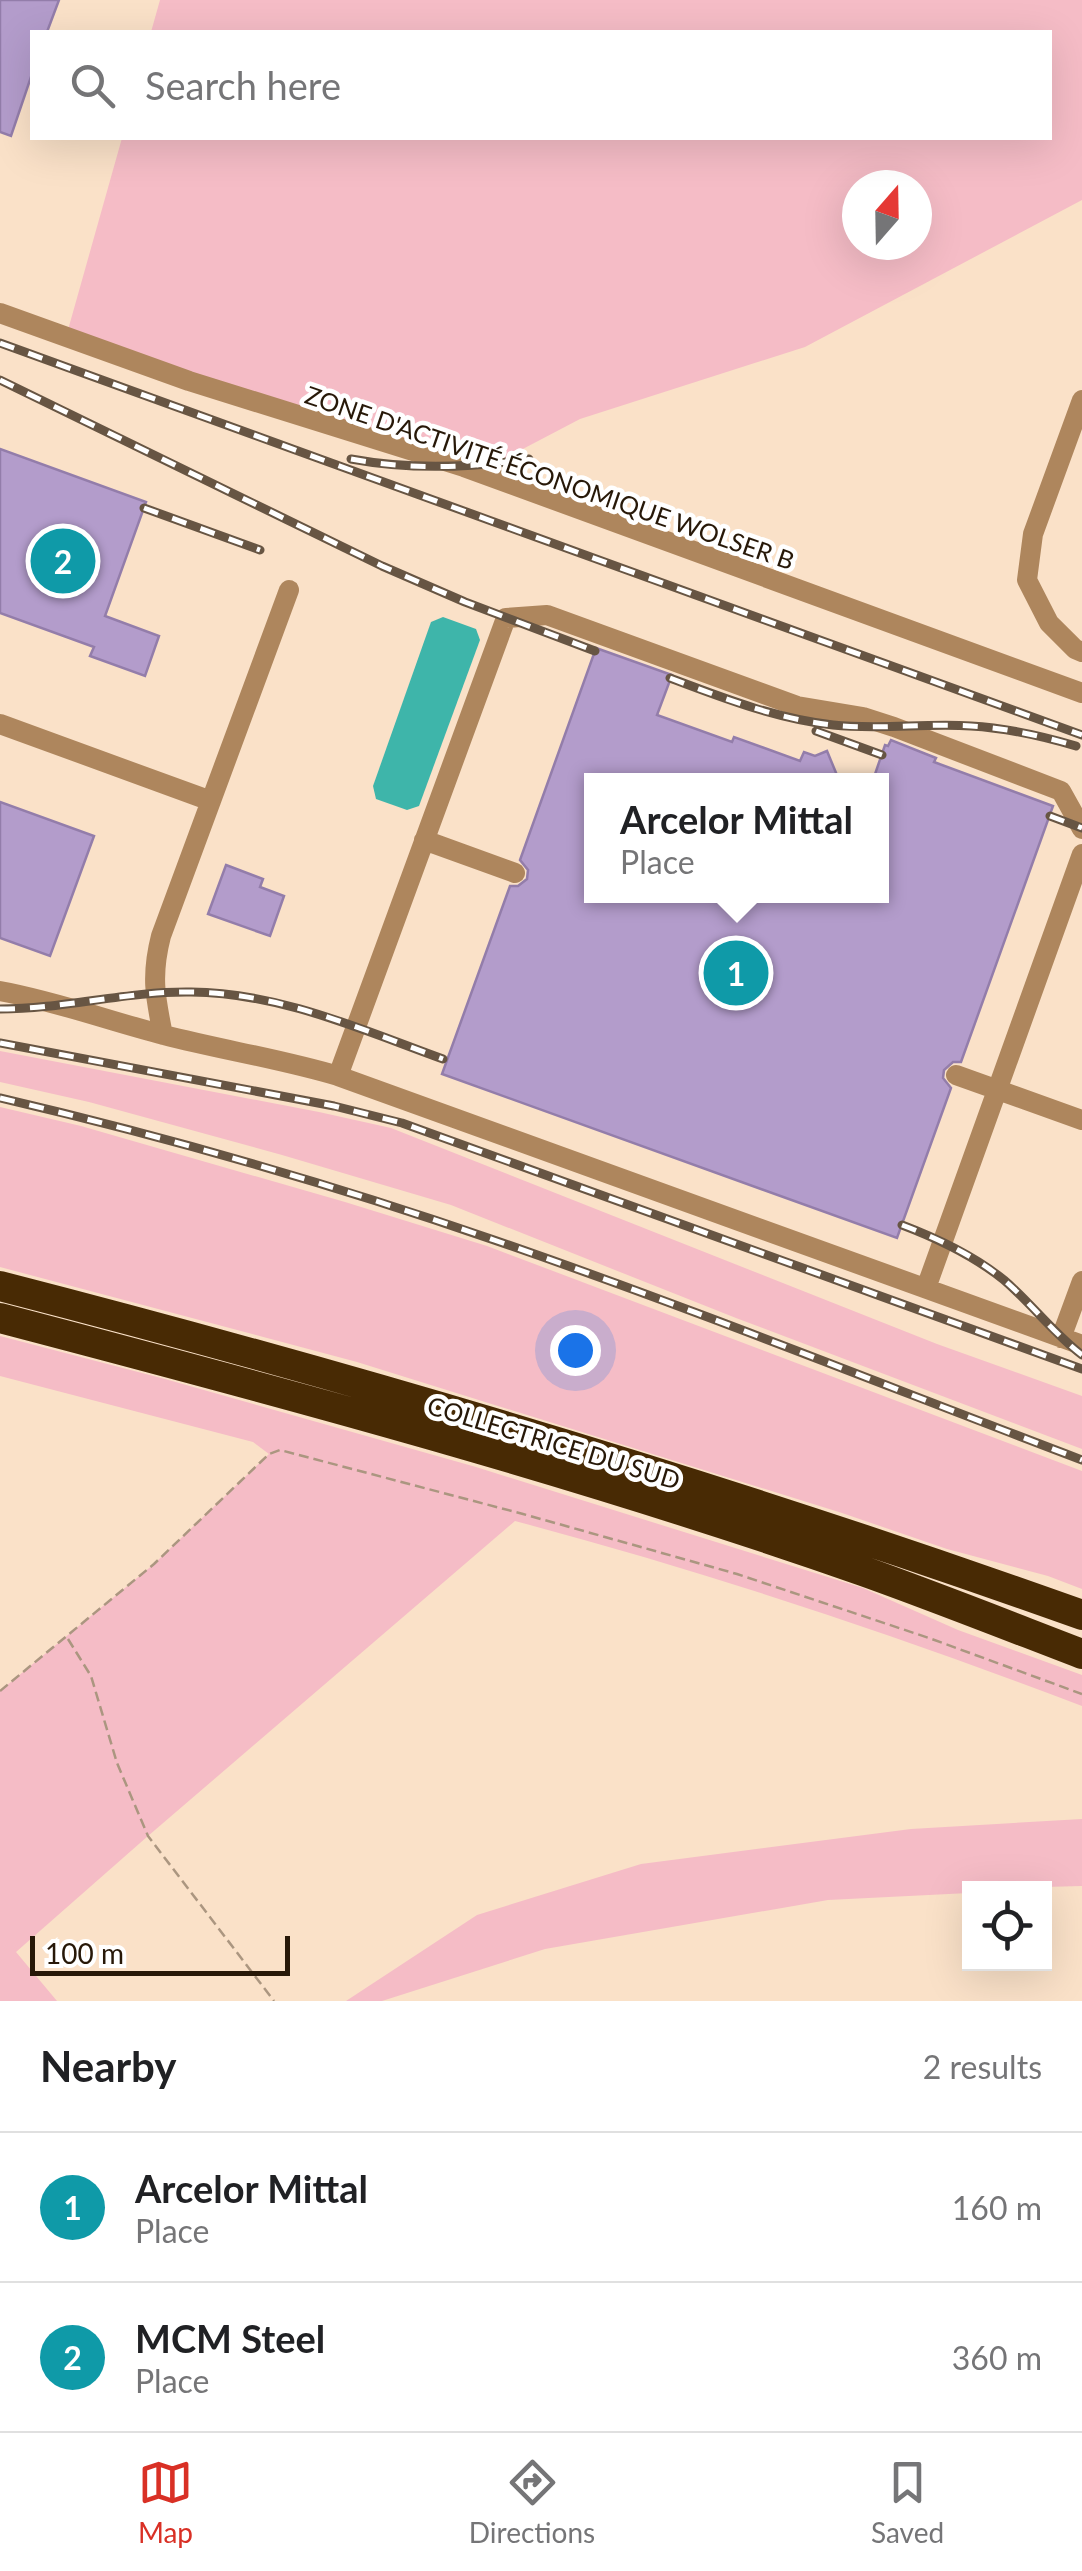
<!DOCTYPE html>
<meta charset="utf-8">
<style>
:root{--surface:#fff;--page:#f2f2f2;--text:#202124;--muted:#757577;--line:#e0e0e0;--accent:#d93025}
body{margin:0;font-family:Lato,sans-serif;background:var(--page);color:var(--text)}
.controls{position:absolute;right:30px;bottom:30px;display:grid;overflow:hidden;border-radius:0px;box-shadow:0 10px 40px #0002}
.controls button{width:90px;height:90px;display:grid;place-items:center;padding:0;border:0;border-bottom:2px solid var(--line);background:var(--surface);color:var(--text);font:50px sans-serif}
.compass{position:absolute;left:842px;top:170px;width:90px;height:90px;border-radius:50%;background:var(--surface);box-shadow:0 10px 40px #0002;rotate:20deg}
.scale{position:absolute;left:30px;bottom:25px;width:260px;box-sizing:border-box;padding-left:10px;border:5px solid #271808;border-top:0;font-size:28px;line-height:35px;white-space:nowrap;color:#271808;-webkit-text-stroke:8px #fff;paint-order:stroke}
.you{position:absolute;left:575px;top:1350px;width:35px;height:35px;margin:-25px;border:8px solid #fff;border-radius:50%;background:#1a73e8;box-shadow:0 0 0 15px #1a73e833}
.badge{display:grid;place-items:center;width:65px;height:65px;border-radius:50%;background:var(--accent);color:#fff;font-size:32px;font-weight:700}
.pin{position:absolute;translate:-50% -50%;border:5px solid #fff;box-shadow:0 2px 10px #0006}
.popup{position:absolute;left:584px;top:773px;width:305px;height:130px;box-sizing:border-box;display:grid;place-content:center;border-radius:0px;background:var(--surface);filter:drop-shadow(0 2px 8px #0005);font-size:32px;white-space:nowrap;color:var(--muted)}
.popup b{font-size:38px;color:var(--text)}
.popup::after{content:'';position:absolute;left:50%;top:100%;margin-left:-20px;border:20px solid transparent;border-top-color:var(--surface)}
.list{margin:0;padding:0;list-style:none}
h2{display:flex;justify-content:space-between;align-items:center;height:130px;margin:0;padding:0 40px;font-size:42px}
h2 small{font-size:32px;font-weight:400;color:var(--muted)}
.list li{display:grid;grid-template-columns:65px 1fr auto;gap:30px;align-items:center;box-sizing:border-box;height:150px;padding:0 40px;border-top:2px solid var(--line)}
.list b{display:block;font-size:38px;white-space:nowrap}
.list p{margin:0;font-size:32px;white-space:nowrap;color:var(--muted)}
.list em{font-size:32px;font-style:normal;color:var(--muted)}
.icon{flex:none;width:55px;height:55px;fill:none;stroke:currentColor;stroke-width:2;stroke-linecap:round;stroke-linejoin:round}
.map{position:relative;flex:none;width:1082px;height:2001px;overflow:hidden}
.search{position:absolute;background:var(--surface);box-shadow:0 10px 40px #0002;left:30px;right:30px;top:30px;height:110px;display:flex;align-items:center;gap:25px;box-sizing:border-box;padding:0 35px;border-radius:0px;color:var(--muted);font-size:38px}
.sheet{height:430px;background:var(--surface)}
nav{display:flex;justify-content:space-around;align-items:center;box-sizing:border-box;height:140px;border-top:2px solid var(--line);background:var(--surface);font-size:28px;color:var(--muted)}
nav a{display:grid;justify-items:center;gap:5px}
nav .on{color:var(--accent)}
.map>svg:first-child{display:block}
.green{fill:#f5bcc6;fill-rule:evenodd}
.water{fill:#3eb5aa}
.building{fill:#b39ccb;stroke:#937daa;stroke-width:2.5}
.lines{fill:none;stroke-linecap:round;stroke-linejoin:round}
.path{stroke:#ab9680;stroke-width:2.5;stroke-dasharray:10 5;stroke-linecap:butt}
.minor{stroke:#ae865d;stroke-width:20}
.highway{stroke:#482a04;stroke-width:30}
.rail-casing{stroke:#675543;stroke-width:9}
.rail{stroke:#fff;stroke-width:5;stroke-dasharray:15;stroke-linecap:butt}
.labels{text-anchor:middle;dominant-baseline:central;stroke-width:9;stroke-linejoin:round;paint-order:stroke}
.street-label{font-size:25px;fill:#271808;stroke:#fff}
</style>
<div class="map">
<svg width="1082" height="2001" viewBox="0 0 1082 2001">
<rect width="100%" height="100%" fill="#fae1c8"/>
<path class="green" d="M160 0H1082V200L805 347 580 419 492 465 66 337 122 138H1050V32H151ZM857 185H917V245H857Z
M0 1051 319 1112 391 1128 937 1344 1082 1396V1449L736 1318 451 1205 282 1155 89 1102 0 1082Z
M0 1107 81 1126 345 1202 487 1246 1082 1471V1589L1048 1576 947 1549 842 1513 357 1362 0 1267Z
M0 1336 165 1379 476 1467 863 1588 958 1630 1082 1675V1706C896 1635 707 1572 515 1521L148 1836 16 1952 57 2001H0V1691L154 1564 269 1454 253 1442 0 1376Z
M1082 1819V1886L970 1889 969 1893 828 1900 545 1949 382 2001H346L477 1915 641 1864 911 1829Z"/>
<path class="water" d="M443 617 476 629 480 640 419 806 407 810 376 799 373 786 431 622Z"/>
<path class="building" d="M0 0H59L47 32H32V74L11 136 0 132Z
M0 449 146 502 105 616 159 636 145 676 90 656 94 647 0 613Z
M596 648 672 675 657 715 732 742 734 737 800 761 804 752 815 756 827 751 839 780H591V896H881V780H873L885 745 888 746 891 740 936 758 934 762 1053 806 961 1062H953L944 1070 943 1078 951 1088 897 1238 442 1074 510 886H518L527 879 528 870 520 860Z
M0 802 94 836 50 956 0 938Z
M226 865 263 879 260 887 284 896 270 936 208 914Z"/>
<g class="lines">
<path class="path" d="M68 1639 91 1676 117 1763 148 1836 274 2001
M0 1691 154 1564 269 1454 280 1450 523 1514 737 1574 929 1638 1082 1694"/>
<path class="minor" d="M0 313 189 381 464 467 1082 693
M1082 400 1033 534 1027 580 1049 623 1075 649 1082 652
M0 724 211 801
M424 840 515 873
M0 991C56 1001 109 1021 164 1035 222 1050 281 1059 338 1076L1082 1345
M163 1035C155 996 151 975 161 936L289 590
M956 1075 1082 1120
M338 1076 506 618 547 615 797 706 863 717 894 727 1061 791 1082 829
M926 1288 1082 854
M1061 1338 1082 1281"/>
<path class="highway" d="M0 1286C365 1380 727 1488 1082 1615
M0 1318C290 1394 580 1472 863 1571 936 1597 1009 1626 1082 1654"/>
<defs>
<path id="rail" d="M0 343 1082 735
M0 380 382 566 465 602 595 651
M351 459C411 470 469 468 529 459
M144 508 260 550
M670 678C723 698 777 719 833 725 879 730 925 723 971 726 1006 728 1042 736 1076 746
M816 731 882 755
M1050 816 1082 828
M0 1009C64 1009 127 991 191 992 281 993 360 1029 443 1059
M0 1043 334 1106 402 1123 1082 1369
M0 1098C167 1137 332 1184 494 1240 692 1308 886 1386 1082 1460
M902 1225C939 1239 973 1255 1004 1280 1031 1303 1053 1333 1082 1355"/>
</defs>
<use href="#rail" class="rail-casing"/>
<use href="#rail" class="rail"/>
</g>
<g class="labels">
<g class="street-label">
<text transform="translate(550 477) rotate(19)">ZONE D'ACTIVITÉ ÉCONOMIQUE WOLSER B</text>
<text transform="translate(554 1442) rotate(17)">COLLECTRICE DU SUD</text>
</g>
</g>
</svg>
<div class="controls">
<button><svg class="icon" aria-label="locate" viewBox="0 0 24 24"><circle cx="12" cy="12" r="6"/><path d="M12 2v4M12 18v4M2 12h4M18 12h4"/></svg></button>
</div>
<svg class="compass" viewBox="-18 -18 36 36"><path d="M0-13l5 13h-10z" fill="#e53935"/><path d="M0 13l5-13h-10z" fill="#757577"/></svg>
<div class="scale">100 m</div>
<div class="you"></div>
<div class="pin badge" style="left:736px;top:973px;background:#0f9aa8">1</div>
<div class="popup"><b>Arcelor Mittal</b>Place</div>
<div class="pin badge" style="left:63px;top:561px;background:#0f9aa8">2</div>
<div class="search"><svg class="icon" aria-label="search" viewBox="0 0 24 24"><circle cx="10" cy="10" r="6"/><path d="M15 15l6 6"/></svg>Search here</div>
</div>
<section class="sheet">
<h2>Nearby<small>2 results</small></h2>
<ul class="list">
<li><span class="badge" style="background:#0f9aa8">1</span><div><b>Arcelor Mittal</b><p>Place</p></div><em>160 m</em></li>
<li><span class="badge" style="background:#0f9aa8">2</span><div><b>MCM Steel</b><p>Place</p></div><em>360 m</em></li>
</ul>
</section>
<nav>
<a class="on"><svg class="icon" aria-label="map" viewBox="0 0 24 24"><path d="M3 6l6-2 6 2 6-2v14l-6 2-6-2-6 2zM9 4v14M15 6v14"/></svg>Map</a>
<a><svg class="icon" aria-label="directions" viewBox="0 0 24 24"><path d="M12 3l9 9-9 9-9-9zM9 14v-3h6M13 9l2 2-2 2"/></svg>Directions</a>
<a><svg class="icon" aria-label="saved" viewBox="0 0 24 24"><path d="M7 4h10v16l-5-4-5 4z"/></svg>Saved</a>
</nav>
